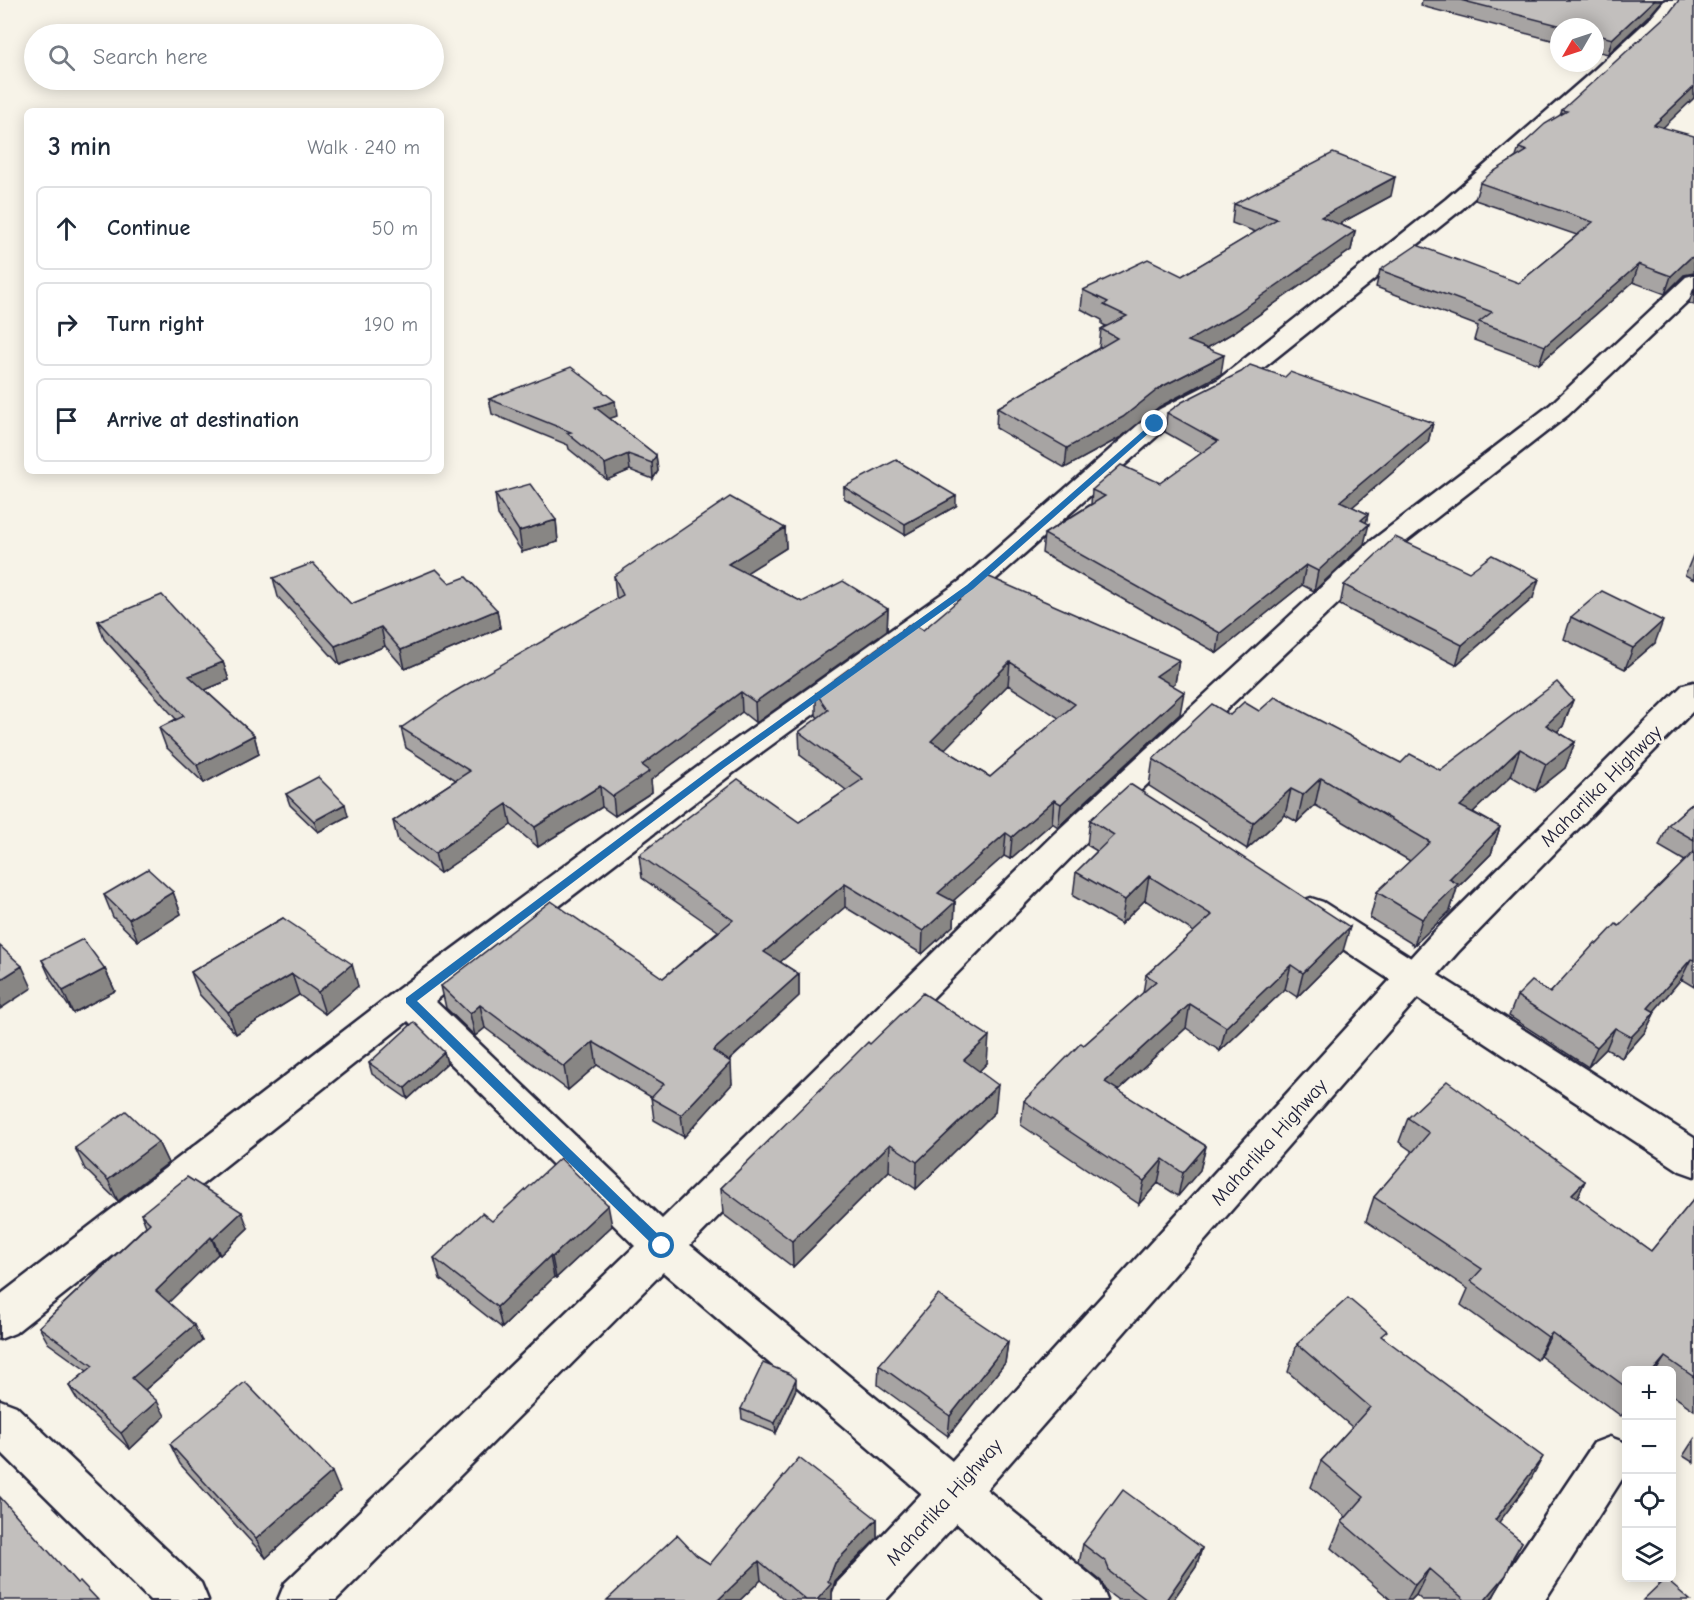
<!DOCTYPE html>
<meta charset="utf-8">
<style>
:root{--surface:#fff;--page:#f2f2f3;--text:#1f2937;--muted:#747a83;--line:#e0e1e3}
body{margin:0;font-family:"Comic Neue",sans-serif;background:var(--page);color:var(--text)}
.controls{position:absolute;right:18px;bottom:18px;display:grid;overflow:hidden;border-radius:9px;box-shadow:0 3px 15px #0003}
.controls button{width:54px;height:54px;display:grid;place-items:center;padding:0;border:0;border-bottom:2px solid var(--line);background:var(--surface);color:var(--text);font:30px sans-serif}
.compass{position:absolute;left:1550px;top:18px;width:54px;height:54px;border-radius:50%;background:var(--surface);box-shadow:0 3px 15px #0003;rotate:231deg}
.stop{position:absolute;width:18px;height:18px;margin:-14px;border:4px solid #1f6fb2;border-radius:50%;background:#fff}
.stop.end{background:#1f6fb2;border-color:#fff;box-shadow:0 2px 6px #0008}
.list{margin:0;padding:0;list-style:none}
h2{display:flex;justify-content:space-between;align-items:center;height:78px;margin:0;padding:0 24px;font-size:26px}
h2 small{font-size:20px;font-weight:400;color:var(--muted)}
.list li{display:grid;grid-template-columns:39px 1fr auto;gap:18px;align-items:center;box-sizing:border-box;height:84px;margin:0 12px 12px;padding:0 12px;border:2px solid var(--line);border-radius:9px}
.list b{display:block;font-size:22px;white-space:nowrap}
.list em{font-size:20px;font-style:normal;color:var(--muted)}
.icon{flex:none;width:33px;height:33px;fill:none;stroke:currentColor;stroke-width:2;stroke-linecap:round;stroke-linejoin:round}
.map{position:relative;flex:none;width:1694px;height:1600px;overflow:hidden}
.search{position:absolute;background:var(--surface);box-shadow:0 3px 15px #0003;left:24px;top:24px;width:420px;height:66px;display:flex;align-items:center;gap:15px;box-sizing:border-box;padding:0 21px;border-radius:33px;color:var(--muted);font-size:22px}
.panel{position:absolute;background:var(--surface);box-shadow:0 3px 15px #0003;left:24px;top:108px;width:420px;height:366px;border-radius:9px}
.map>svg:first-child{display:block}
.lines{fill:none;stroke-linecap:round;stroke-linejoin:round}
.minor-casing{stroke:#22223b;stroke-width:5}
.highway-casing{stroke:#22223b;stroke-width:5}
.minor{fill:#f7f3e8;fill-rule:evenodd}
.highway{fill:#f7f3e8;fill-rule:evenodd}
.wall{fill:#a7a4a3;stroke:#22223b;stroke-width:1.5;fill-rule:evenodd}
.shaded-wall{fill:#888684;stroke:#22223b;stroke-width:1.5}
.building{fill:#c2bfbd;stroke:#22223b;stroke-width:1.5;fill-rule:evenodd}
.route{fill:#1f6fb2}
.labels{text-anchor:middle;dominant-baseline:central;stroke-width:6;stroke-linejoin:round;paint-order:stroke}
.street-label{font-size:20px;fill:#22223b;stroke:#f7f3e8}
</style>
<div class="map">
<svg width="1694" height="1600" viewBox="0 0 1694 1600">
<rect width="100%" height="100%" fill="#f7f3e8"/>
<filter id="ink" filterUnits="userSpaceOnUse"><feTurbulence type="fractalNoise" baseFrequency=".0167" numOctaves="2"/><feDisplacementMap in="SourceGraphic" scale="12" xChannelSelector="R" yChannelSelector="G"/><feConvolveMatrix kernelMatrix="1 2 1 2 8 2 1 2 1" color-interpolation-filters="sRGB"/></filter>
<g filter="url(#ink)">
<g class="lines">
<defs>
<path id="minor" d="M1665 0H1683L1664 26 1462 209 1237 389 1178 419 1164 430 980 593 733 773 435 1001 662 1219 1054 834 1370 542 1550 405 1686 277 1694 275V295L1568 415 1390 554 1078 850 690 1245 1100 1583 1107 1600H1046L663 1272 336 1600H278L285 1583 635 1246 408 1021 15 1333 0 1339V1295L397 990 711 757 960 581 1146 418 1160 409 1219 379 1446 199 1594 70 1650 18Z
M1311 898 1323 902 1694 1138V1176L1680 1171 1299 920 1293 911 1299 902Z
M0 1400 16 1406 201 1583 208 1600H150L0 1451Z
M1610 1437 1626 1443V1473L1545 1600H1493L1500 1583 1594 1443Z"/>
<path id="highway" d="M1694 682V710L1458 952 971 1507 886 1600H830L837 1583 939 1475 1432 934 1683 685Z"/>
</defs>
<use href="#minor" class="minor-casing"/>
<use href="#highway" class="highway-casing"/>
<use href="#minor" class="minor"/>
<use href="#highway" class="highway"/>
</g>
<path class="wall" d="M1422 0H1662L1648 16 1608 54 1595 51V27H1559V42L1421 6Z
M1694 98 1663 127 1684 275 1665 294 1633 282 1539 364 1474 340 1478 326 1376 287 1380 270 1519 283 1577 235 1475 200 1480 183 1516 157 1519 148 1560 116 1562 110Z
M1391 196 1339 224 1355 231 1351 250 1234 332 1207 348 1221 374 1159 407 1121 437 1065 468 996 428 997 408 1099 348 1101 329 1106 326 1102 324V320L1081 309 1083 290 1182 276 1256 232 1232 223 1234 204Z
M1694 288V305L1689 303Z
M1285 377 1433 423 1428 442 1352 507 1368 514 1366 523 1364 544 1314 591 1302 585 1217 653 1042 553 1044 534 1091 504 1092 490 1160 483 1202 453 1165 432 1167 413Z
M489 399 617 416 609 418 656 455 658 471 653 479 630 470 607 480 569 449 568 445 492 414Z
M844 487 956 506 905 535 844 498Z
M495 494 556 520 558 542 522 552 498 515Z
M785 528 786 548 746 573 802 602 888 609 887 630 756 723 742 712 651 780 652 792 615 816 602 807 538 847 511 825 440 873 398 841 393 821 456 780 406 748 401 728 617 599 616 596 614 576Z
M1694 553V580L1685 575Z
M1469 572 1533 598 1456 665 1340 605 1344 585Z
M273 578 351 604 450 583 497 610 500 628 405 669 385 646 340 665 278 597Z
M1571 617 1655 643 1625 669 1564 639Z
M98 621 223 662 229 680 205 690 254 735 259 754 204 783 166 747 159 728 176 719 104 639Z
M923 630 1179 660 1175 683 1172 685 1180 714 1058 827 1052 823 1010 859 1004 856 953 901 955 902 954 925 922 954 845 907 780 962 799 974V996L729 1061 732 1084 684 1137 654 1120 651 1097 597 1065 568 1090 485 1028 475 1036 446 1008 441 986 663 978 718 931 642 878 639 855 799 822 846 790 800 755 799 732 818 718 816 715V693ZM1008 685 1059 718 990 777 944 749Z
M1573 700 1563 726 1558 732 1575 742 1565 768 1536 791 1511 776 1473 812 1500 827 1491 854 1457 888 1450 911 1414 945 1370 918 1377 892 1410 861 1315 805 1297 822 1285 815 1247 849 1149 786 1153 759 1230 715 1259 711 1401 763 1440 770Z
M286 794 348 816 318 832 290 805Z
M1694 802V987L1681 979 1654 1011 1655 1012 1645 1032 1622 1058 1606 1049 1588 1067 1509 1016 1517 996 1550 993 1597 944 1619 926 1685 861 1659 846 1668 825Z
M1090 820 1343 951 1297 997 1285 989 1220 1051 1186 1028 1118 1091 1206 1146 1200 1170 1178 1196 1158 1183 1139 1204 1021 1125 1024 1101 1084 1045 1143 993 1146 975 1194 932 1145 900 1121 924 1073 896 1076 872 1097 851 1087 845Z
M173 892 181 914 138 941 113 917 104 895Z
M283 918 358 986 325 1014 299 995 236 1034 199 994 191 972Z
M42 960 105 969 115 991 73 1013 52 982Z
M870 1044 987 1063 979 1071 995 1112 916 1189 889 1171 793 1267 723 1214 721 1188Z
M444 1052 447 1063 408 1099 372 1074 369 1063Z
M1408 1118 1585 1181 1577 1198 1651 1251 1694 1199V1410L1671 1394V1371H1626V1410L1621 1416 1540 1356 1537 1360 1461 1305 1468 1289 1366 1221 1374 1197 1413 1152 1399 1142Z
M158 1142 168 1163 118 1201 85 1169 75 1148Z
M141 1214 248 1228 220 1255 218 1254 168 1302 202 1341 145 1390 165 1416 130 1449 78 1401 69 1386 87 1371 48 1343 39 1327 146 1226Z
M492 1221 612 1226 556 1278 554 1277 502 1328 440 1279 434 1258Z
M1384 1338 1528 1484 1498 1523 1522 1542 1510 1564 1506 1575 1491 1600H1422L1416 1595 1411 1600H1391L1331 1548 1342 1522 1346 1517 1311 1487 1321 1461 1352 1427 1288 1372 1297 1344Z
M1008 1342 1005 1363 948 1436 878 1385 879 1365Z
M796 1389 776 1433 742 1419 741 1409Z
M1694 1439V1463L1683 1456Z
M170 1444 340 1491 266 1558 180 1464Z
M877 1519V1538L835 1581 832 1591V1600H785L761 1580 740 1600H607L696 1555 710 1564Z
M1083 1544 1202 1548 1196 1567 1173 1600H1118L1106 1591 1101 1581 1079 1563Z"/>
<path class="shaded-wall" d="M1654 0H1662L1648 16 1608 54 1612 39Z
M1694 87V98L1649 141 1654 125Z
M1395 177 1391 196 1317 236 1321 217Z
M1355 231 1351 250 1234 332 1185 361 1188 341Z
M1694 257V273L1684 275 1665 294 1671 276 1690 258Z
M1639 264 1633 282 1539 364 1545 346Z
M1224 355 1221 374 1159 407 1121 437 1065 468 1067 448 1161 387Z
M615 401 617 416 597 423 595 407Z
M1433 423 1428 442 1336 521 1340 501Z
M628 454 630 470 607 480 605 464Z
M656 455 658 471 653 479 652 463Z
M956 496V506L905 535V524Z
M1368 514 1365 528 1369 524 1364 544 1314 591 1318 571 1361 520Z
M556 520 558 542 522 552 519 531Z
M785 528 786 548 729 584 728 564Z
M1306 565 1302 585 1217 653 1220 633Z
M1539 579 1533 598 1456 665 1462 645Z
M888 609 887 630 756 723 755 702Z
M497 610 500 628 405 669 401 650Z
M1663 621 1655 643 1625 669 1633 648Z
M381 627 385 646 340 665 335 646Z
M1179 660 1175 683 1153 698 1156 676Z
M223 662 229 680 195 694 189 676Z
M1010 662 1008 685 930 764 931 741Z
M741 692 742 712 651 780 652 792 615 816 613 796 642 765Z
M1184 692 1180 714 1058 827 1061 804Z
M1573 700 1563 726 1537 751 1546 725Z
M254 735 259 754 204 783 197 765Z
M1575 742 1565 768 1536 791 1546 764Z
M1520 749 1511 776 1452 832 1460 806Z
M1321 778 1315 805 1297 822 1303 795Z
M600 786 602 807 538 847 535 827Z
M1291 789 1285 815 1247 849 1253 823Z
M1054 800 1052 823 1010 859 1012 837Z
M345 804 348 816 318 832 314 821Z
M507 804 511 825 440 873 435 853Z
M1500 827 1491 854 1457 888 1450 911 1414 945 1422 919 1449 879Z
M1006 833 1004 856 937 915 938 893Z
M1149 876 1145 900 1121 924 1125 900Z
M845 884V907L766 974 764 952Z
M173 892 181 914 138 941 129 919Z
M955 902 954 925 922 954 923 931Z
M1350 927 1343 951 1297 997 1303 973Z
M1691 959 1681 979 1639 1029 1648 1008Z
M352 964 358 986 325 1014 318 992Z
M1291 965 1285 989 1220 1051 1226 1027Z
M22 966 32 988 0 1009V980Z
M105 969 115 991 73 1013 63 991Z
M292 974 299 995 236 1034 228 1012Z
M799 974V996L714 1074 713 1051Z
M1190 1004 1186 1028 1101 1106 1105 1082Z
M480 1005 485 1028 475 1036 470 1014Z
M1655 1012 1645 1032 1622 1058 1631 1037Z
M1615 1028 1606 1049 1588 1067 1597 1047Z
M989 1036 987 1063 963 1088 964 1060Z
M593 1042 597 1065 568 1090 564 1067Z
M444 1052 447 1063 408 1099 405 1088Z
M731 1062 732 1084 684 1137 681 1115Z
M998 1085 995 1112 916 1189 917 1162Z
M158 1142 168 1163 118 1201 108 1180Z
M890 1144 889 1171 793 1267 792 1241Z
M1206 1146 1200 1170 1178 1196 1183 1173Z
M1163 1159 1158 1183 1139 1204 1144 1181Z
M1585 1181 1574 1205 1572 1194Z
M608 1205 612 1226 556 1278 552 1257Z
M242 1212 248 1228 220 1255 213 1239Z
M211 1237 218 1254 164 1307 156 1291Z
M550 1256 554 1277 502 1328 497 1307Z
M194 1325 202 1341 140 1394 132 1378Z
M1552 1333 1540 1356 1537 1360 1548 1337Z
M1008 1342 1005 1363 948 1436 950 1416Z
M1665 1357 1656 1371H1653Z
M796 1379V1389L776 1433 775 1423Z
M157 1401 165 1416 130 1449 121 1433Z
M1543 1457 1528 1484 1481 1546 1495 1520Z
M332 1472 340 1491 266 1558 256 1539Z
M877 1519V1538L835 1581 832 1591V1600H817L828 1581 835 1563Z
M1202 1548 1196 1567 1173 1600H1166Z
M759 1561 761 1580 740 1600H718Z
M1429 1569 1416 1595 1411 1600H1407L1415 1585Z
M1506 1575 1491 1600H1485Z"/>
<path class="building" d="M1460 0H1654L1612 39 1595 34V27H1566Z
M1679 0H1694V87L1654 125 1694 136V257L1690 258 1671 276 1639 264 1545 346 1479 322 1492 312 1380 270 1417 245 1519 283 1593 222 1480 183 1491 173 1527 151 1519 148 1545 124 1567 111 1562 110 1670 12Z
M1333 153 1395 177 1321 217 1355 231 1237 313 1188 341 1224 355 1161 387 1123 417 1067 448 997 408 1117 338 1101 329 1127 316 1104 305 1108 302 1083 290 1148 259 1182 276 1277 219 1234 204Z
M1250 365 1285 377 1290 372 1433 423 1340 501 1368 514 1361 520 1369 524 1318 571 1306 565 1220 633 1044 534 1105 496 1092 490 1121 465 1160 483 1218 441 1167 413 1182 402 1241 372Z
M571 367 615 401 595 407 656 455 652 463 628 454 605 464 567 433 571 432 489 399Z
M896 460 956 496 905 524 844 487Z
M530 484 556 520 519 531 495 494Z
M730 497 785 528 728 564 802 602 843 581 888 609 755 702 741 692 642 765 650 771 613 796 600 786 535 827 507 804 435 853 393 821 470 771 401 728 452 693 623 595 614 576Z
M1395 537 1469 572 1492 555 1539 579 1462 645 1344 585Z
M313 563 351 604 436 569 450 583 466 577 497 610 401 650 381 627 335 646 273 578Z
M987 576 1179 660 1156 676 1184 692 1061 804 1054 800 1012 837 1006 833 938 893 955 902 923 931 845 884 764 952 799 974 713 1051 731 1062 681 1115 651 1098 664 1084 593 1042 564 1067 480 1005 470 1014 441 986 551 901 663 978 733 920 639 855 738 779 799 822 863 779 799 732 828 710 816 693 912 623 923 630ZM1010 662 1075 704 990 777 931 741Z
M1602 591 1663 621 1633 648 1571 617Z
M162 595 223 662 189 676 254 735 197 765 159 728 184 716 98 621Z
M1557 682 1573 700 1546 725 1575 742 1546 764 1520 749 1460 806 1500 827 1449 879 1458 884 1422 919 1377 892 1430 842 1321 778 1303 795 1291 789 1253 823 1153 759 1212 704 1230 715 1244 702 1259 711 1275 697 1401 763 1410 754 1440 770Z
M318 777 345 804 314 821 286 794Z
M1130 784 1350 927 1303 973 1291 965 1226 1027 1190 1004 1105 1082 1206 1146 1183 1173 1163 1159 1144 1181 1024 1101 1081 1043 1084 1045 1156 981 1146 975 1212 915 1149 876 1125 900 1076 872 1114 835 1090 820Z
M1694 802V840L1668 825Z
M1694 852V960L1691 959 1648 1008 1655 1012 1631 1037 1615 1028 1597 1047 1517 996 1532 981 1550 993 1595 943 1597 944 1616 924 1619 926Z
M148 869 173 892 129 919 104 895Z
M283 918 352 964 318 992 292 974 228 1012 191 972Z
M83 939 105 969 63 991 42 960Z
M0 946 22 966 0 980Z
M923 993 989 1036 964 1060 998 1085 917 1162 890 1144 792 1241 721 1188 868 1042 870 1044Z
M414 1022 444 1052 405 1088 369 1063Z
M1447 1081 1585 1181 1572 1194 1651 1251 1694 1199V1377L1665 1357 1653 1371H1626V1387L1552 1333 1548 1337 1471 1281 1482 1269 1374 1197 1429 1133 1408 1118Z
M126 1111 158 1142 108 1180 75 1148Z
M560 1158 608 1205 552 1257 550 1256 497 1307 434 1258 482 1213 492 1221Z
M187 1177 242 1212 213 1239 211 1237 156 1291 194 1325 132 1378 157 1401 121 1433 69 1386 93 1366 39 1327 150 1223 141 1214Z
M938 1295 1008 1342 950 1416 879 1365Z
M1348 1298 1387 1331 1381 1336 1543 1457 1495 1520 1522 1542 1513 1557 1506 1575 1485 1600H1465L1429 1569 1415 1585 1342 1522 1364 1497 1321 1461 1370 1407 1297 1344Z
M763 1363 790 1374 796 1379 775 1423 741 1409Z
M245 1382 332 1472 256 1539 170 1444Z
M799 1458 877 1519 835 1563 828 1581 831 1584 817 1600H806L759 1561 718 1600H607L677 1535 696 1555 710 1564Z
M1123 1490 1202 1548 1166 1600H1147L1110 1572 1106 1562 1083 1544Z
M0 1497 77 1583 80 1581 98 1600H0Z
M1665 1579 1690 1600H1643Z"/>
</g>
<path class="route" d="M1152 423 1159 424 973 589 725 767 417 1001 666 1242V1249H657L406 1003V998L719 763 967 585Z"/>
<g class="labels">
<g class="street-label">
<text transform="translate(1601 786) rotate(-45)">Maharlika Highway</text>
<text transform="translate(1269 1142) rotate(-48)">Maharlika Highway</text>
<text transform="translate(944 1502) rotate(-48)">Maharlika Highway</text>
</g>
</g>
</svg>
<div class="controls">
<button>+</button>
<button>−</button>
<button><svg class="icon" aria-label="locate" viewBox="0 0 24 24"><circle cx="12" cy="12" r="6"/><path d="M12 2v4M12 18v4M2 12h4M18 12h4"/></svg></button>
<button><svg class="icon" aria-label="layers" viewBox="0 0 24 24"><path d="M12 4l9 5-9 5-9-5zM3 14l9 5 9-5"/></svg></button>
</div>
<svg class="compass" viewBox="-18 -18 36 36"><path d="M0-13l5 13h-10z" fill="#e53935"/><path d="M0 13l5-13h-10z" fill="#747a83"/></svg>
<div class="stop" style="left:662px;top:1246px"></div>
<div class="stop end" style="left:1155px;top:424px"></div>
<div class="search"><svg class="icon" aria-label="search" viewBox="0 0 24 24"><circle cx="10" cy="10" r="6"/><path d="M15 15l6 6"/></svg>Search here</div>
<section class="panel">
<h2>3 min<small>Walk · 240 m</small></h2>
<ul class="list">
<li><svg class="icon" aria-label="ahead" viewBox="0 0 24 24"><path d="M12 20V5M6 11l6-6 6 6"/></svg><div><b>Continue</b></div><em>50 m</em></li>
<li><svg class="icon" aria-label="right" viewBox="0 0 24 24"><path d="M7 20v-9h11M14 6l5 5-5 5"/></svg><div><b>Turn right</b></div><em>190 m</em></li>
<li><svg class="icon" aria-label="arrive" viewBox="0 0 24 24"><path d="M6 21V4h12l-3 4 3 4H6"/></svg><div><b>Arrive at destination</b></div></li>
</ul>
</section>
</div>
